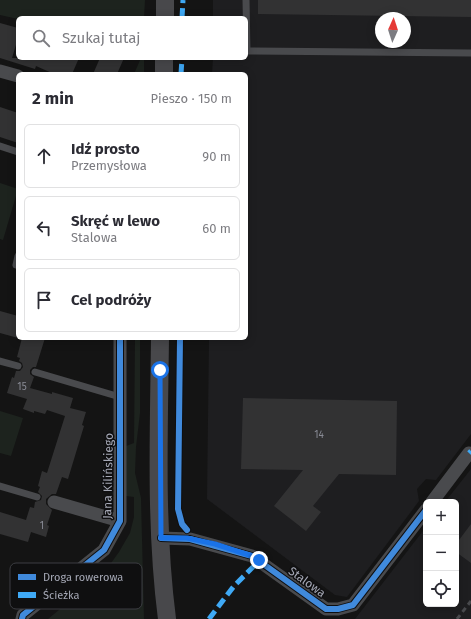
<!DOCTYPE html>
<html lang="pl">
<meta charset="utf-8">
<style>
:root{--surface:#fff;--page:#f2f2f3;--text:#2b2b33;--muted:#7c7c81;--line:#e1e1e2}
body{margin:0;font-family:"Fira Sans",sans-serif;background:var(--page);color:var(--text)}
.controls{position:absolute;right:12px;bottom:12px;display:grid;overflow:hidden;border-radius:6px;box-shadow:0 2px 10px #0003}
.controls button{width:36px;height:36px;display:grid;place-items:center;padding:0;border:0;border-bottom:1px solid var(--line);background:var(--surface);color:var(--text);font:20px sans-serif}
.compass{position:absolute;left:375px;top:12px;width:36px;height:36px;border-radius:50%;background:var(--surface);box-shadow:0 2px 10px #0003;rotate:3deg}
.stop{position:absolute;width:12px;height:12px;margin:-9px;border:3px solid #1a73e8;border-radius:50%;background:#fff}
.stop.end{background:#1a73e8;border-color:#fff;box-shadow:0 1px 4px #0008}
.list{margin:0;padding:0;list-style:none}
h2{display:flex;justify-content:space-between;align-items:center;height:52px;margin:0;padding:0 16px;font-size:17px}
h2 small{font-size:13px;font-weight:400;color:var(--muted)}
.list li{display:grid;grid-template-columns:26px 1fr auto;gap:12px;align-items:center;box-sizing:border-box;height:64px;margin:0 8px 8px;padding:0 8px;border:1px solid var(--line);border-radius:6px}
.list b{display:block;font-size:15px;white-space:nowrap}
.list p{margin:0;font-size:13px;white-space:nowrap;color:var(--muted)}
.list em{font-size:13px;font-style:normal;color:var(--muted)}
.icon{flex:none;width:22px;height:22px;fill:none;stroke:currentColor;stroke-width:2;stroke-linecap:round;stroke-linejoin:round}
.map{position:relative;flex:none;width:471px;height:619px;overflow:hidden}
.search{position:absolute;background:var(--surface);box-shadow:0 2px 10px #0003;left:16px;top:16px;width:232px;height:44px;display:flex;align-items:center;gap:10px;box-sizing:border-box;padding:0 14px;border-radius:6px;color:var(--muted);font-size:15px}
.panel{position:absolute;background:var(--surface);box-shadow:0 2px 10px #0003;left:16px;top:72px;width:232px;height:268px;border-radius:6px}
.map>svg:first-child{display:block}
.built{fill:#1e1e20;fill-rule:evenodd}
.green{fill:#1d231e}
.building{fill:#323233}
.lines{fill:none;stroke-linecap:round;stroke-linejoin:round}
.lane{stroke:#494a4d;stroke-width:7}
.street{stroke:#494a4d;stroke-width:13}
.secondary{stroke:#48484b;stroke-width:18}
.rail{stroke:#494a4d;stroke-width:3;stroke-dasharray:5 4;stroke-linecap:butt}
.quiet{stroke:#3fa9f5;stroke-width:5;stroke-dasharray:10 5;stroke-linecap:butt}
.cycleway-casing{stroke:#0f0f10;stroke-width:8}
.cycleway{stroke:#408adc;stroke-width:6}
.route{stroke:#1a73e8;stroke-width:5}
.labels{text-anchor:middle;dominant-baseline:central;stroke-width:3;stroke-linejoin:round;paint-order:stroke}
.number-label{font-size:10px;fill:#888a94}
.street-label{font-size:12px;fill:#a5a8b5;stroke:#0f0f10}
.key{fill:#0f0f10;stroke:#3c3d42;stroke-width:1}
.key-label{font-size:11px;fill:#a5a8b5}
</style>
<div class="map">
<svg width="471" height="619" viewBox="0 0 471 619">
<rect width="100%" height="100%" fill="#141414"/>
<path class="built" d="M213 0H471V434L436 480 426 479 417 489 419 501 347 597 335 595 207 499 209 338H246V74H212L213 58H246V18H213ZM381 18H405V42H381Z
M471 469V619H355L426 527V604H456V502H445Z"/>
<path class="green" d="M0 0H145L144 18 18 19 0 15Z
M141 58H144V74H134Z
M0 183 18 189 3 240 0 239Z
M135 338H140V413L136 447 135 473 141 498 144 619H48L104 573 119 552 130 533 134 517V497L126 496V446L134 443Z
M0 411 23 418 11 456 0 453Z"/>
<path class="building" d="M258 0H471V17L258 14Z
M0 23 18 28V38L12 58H79L72 74H54L36 66 35 69 0 58Z
M100 58H124L117 74H93Z
M0 107 18 113V143L0 137Z
M0 311 18 316V338L0 333Z
M22 338H45L36 367H33L30 370V374L34 377 30 388 52 394V392L73 398 70 408 86 412 82 425 84 426 68 479 62 477 56 494H52L46 499V504L52 510 47 525 49 526 46 537 31 532 28 542 0 534V512L26 520 30 507 34 508 35 502 41 500 42 496 38 492 40 487 38 486 42 471 47 473 65 416 47 410 45 414 34 411V413L23 409 27 399 7 393 12 377 14 378 16 371H20L23 367 22 363 19 361 20 358 17 357Z
M243 398 397 401 396 475 339 474 313 506 321 512 306 531 274 506 303 470 241 469Z
M471 524V563L456 552V544Z"/>
<g class="lines">
<path class="lane" d="M246 0 247 51 471 53
M0 146 18 152
M16 265 18 256
M0 361 18 366
M35 372 120 397
M0 486 37 497"/>
<path class="street" d="M0 71 18 76
M54 502 120 521
M432 502 469 453
M161 538 190 539 252 556 326 609H338L353 605 426 510
M22 619 23 615 104 550 120 521V338"/>
<path class="secondary" d="M165 18V0
M164 74V58
M160 338C159 431 155 526 167 619"/>
<path class="rail" d="M457 619 471 601"/>
<path class="quiet" d="M182 18 183 0
M181 74 182 58
M469 453 471 451
M209 619 234 586 259 561"/>
<defs>
<path id="cycleway" d="M180 338 178 509 182 524 187 530
M161 538 190 539 252 556 326 609H338L353 605 426 510
M22 619 23 615 104 550 120 521V338"/>
</defs>
<use href="#cycleway" class="cycleway-casing"/>
<use href="#cycleway" class="cycleway"/>
</g>
<g class="lines">
<path class="route" d="M160 370 161 538H187L215 544 252 556 259 560"/>
</g>
<g class="labels">
<g class="number-label">
<text x="22" y="387">15</text>
<text x="319" y="435">14</text>
<text x="42" y="526">1</text>
</g>
<g class="street-label">
<text transform="translate(108 476) rotate(-89)">Jana Kilińskiego</text>
<text transform="translate(307 582) rotate(36)">Stalowa</text>
</g>
</g>
<rect x="10" y="563" width="132" height="46" rx="6" class="key"/>
<rect x="18" y="574" width="18" height="6" fill="#408adc"/>
<rect x="18" y="592" width="18" height="6" fill="#3fa9f5"/>
<g class="key-label">
<text x="43" y="581">Droga rowerowa</text>
<text x="43" y="599">Ścieżka</text>
</g>
</svg>
<div class="controls">
<button>+</button>
<button>−</button>
<button><svg class="icon" aria-label="locate" viewBox="0 0 24 24"><circle cx="12" cy="12" r="6"/><path d="M12 2v4M12 18v4M2 12h4M18 12h4"/></svg></button>
</div>
<svg class="compass" viewBox="-18 -18 36 36"><path d="M0-13l5 13h-10z" fill="#e53935"/><path d="M0 13l5-13h-10z" fill="#7c7c81"/></svg>
<div class="stop" style="left:160px;top:370px"></div>
<div class="stop end" style="left:259px;top:560px"></div>
<div class="search"><svg class="icon" aria-label="search" viewBox="0 0 24 24"><circle cx="10" cy="10" r="6"/><path d="M15 15l6 6"/></svg>Szukaj tutaj</div>
<section class="panel">
<h2>2 min<small>Pieszo · 150 m</small></h2>
<ul class="list">
<li><svg class="icon" aria-label="ahead" viewBox="0 0 24 24"><path d="M12 20V5M6 11l6-6 6 6"/></svg><div><b>Idź prosto</b><p>Przemysłowa</p></div><em>90 m</em></li>
<li><svg class="icon" aria-label="left" viewBox="0 0 24 24"><path d="M17 20v-9H6M10 6l-5 5 5 5"/></svg><div><b>Skręć w lewo</b><p>Stalowa</p></div><em>60 m</em></li>
<li><svg class="icon" aria-label="arrive" viewBox="0 0 24 24"><path d="M6 21V4h12l-3 4 3 4H6"/></svg><div><b>Cel podróży</b></div></li>
</ul>
</section>
</div>
